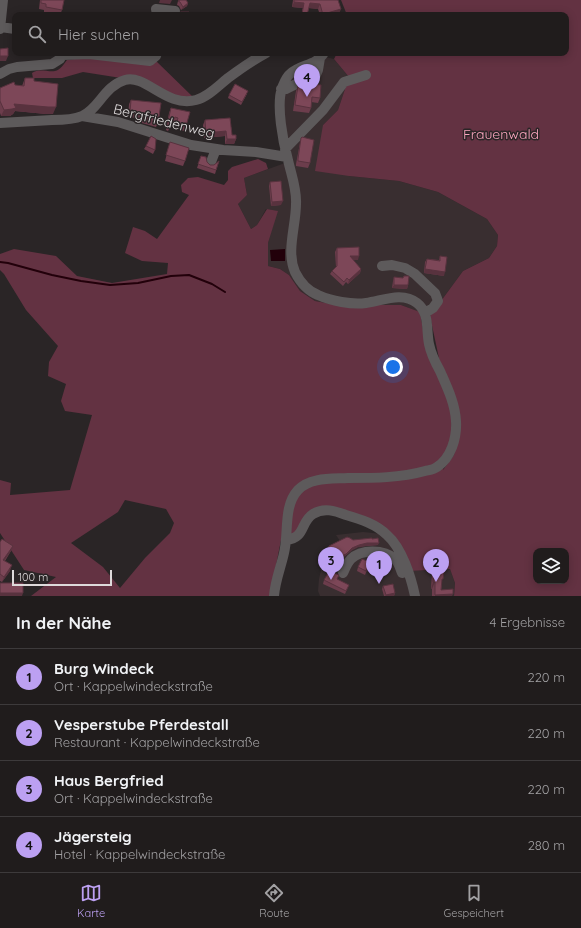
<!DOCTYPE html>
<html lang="de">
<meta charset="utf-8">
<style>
:root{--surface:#201c1c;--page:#282525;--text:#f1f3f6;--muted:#a2a1a3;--line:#3d3a3b;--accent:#bca0f2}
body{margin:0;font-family:Quicksand,sans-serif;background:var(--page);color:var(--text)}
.controls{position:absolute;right:12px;bottom:12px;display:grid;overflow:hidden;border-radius:8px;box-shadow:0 2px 10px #0003}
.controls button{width:36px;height:36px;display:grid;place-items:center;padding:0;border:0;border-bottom:1px solid var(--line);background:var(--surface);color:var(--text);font:20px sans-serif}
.scale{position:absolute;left:12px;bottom:10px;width:100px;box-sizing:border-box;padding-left:4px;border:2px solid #dedadb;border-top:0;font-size:11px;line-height:14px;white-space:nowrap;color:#dedadb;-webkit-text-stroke:3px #2a2526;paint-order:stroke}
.you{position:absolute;left:393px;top:367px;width:14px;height:14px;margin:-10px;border:3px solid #fff;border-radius:50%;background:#1a73e8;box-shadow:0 0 0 6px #1a73e833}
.badge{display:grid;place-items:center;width:26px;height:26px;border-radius:50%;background:var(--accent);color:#111;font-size:13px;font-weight:700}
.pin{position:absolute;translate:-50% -33px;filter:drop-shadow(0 1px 2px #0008)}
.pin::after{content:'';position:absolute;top:21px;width:14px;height:12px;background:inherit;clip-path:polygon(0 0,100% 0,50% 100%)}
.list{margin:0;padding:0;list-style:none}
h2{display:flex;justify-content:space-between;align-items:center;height:52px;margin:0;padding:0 16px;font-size:17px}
h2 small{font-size:13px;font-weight:400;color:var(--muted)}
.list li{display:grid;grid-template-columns:26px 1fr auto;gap:12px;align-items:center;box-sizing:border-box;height:56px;padding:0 16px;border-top:1px solid var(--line)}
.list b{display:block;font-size:15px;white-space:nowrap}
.list p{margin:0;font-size:13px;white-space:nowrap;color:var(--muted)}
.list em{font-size:13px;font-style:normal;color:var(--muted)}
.icon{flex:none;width:22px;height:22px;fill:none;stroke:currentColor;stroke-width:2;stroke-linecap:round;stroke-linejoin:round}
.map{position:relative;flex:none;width:581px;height:596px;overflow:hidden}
.search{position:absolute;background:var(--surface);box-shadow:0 2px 10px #0003;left:12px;right:12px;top:12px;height:44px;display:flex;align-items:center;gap:10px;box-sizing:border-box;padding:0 14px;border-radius:8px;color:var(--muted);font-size:15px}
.sheet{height:276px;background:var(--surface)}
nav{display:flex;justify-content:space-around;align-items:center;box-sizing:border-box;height:56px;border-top:1px solid var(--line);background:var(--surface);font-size:11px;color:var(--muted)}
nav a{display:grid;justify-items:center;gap:2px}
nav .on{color:var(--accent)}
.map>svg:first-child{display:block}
.built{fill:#392e30}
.green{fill:#633242;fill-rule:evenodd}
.water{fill:#22000a}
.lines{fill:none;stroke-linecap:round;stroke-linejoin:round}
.stream{stroke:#22000a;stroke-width:2}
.minor{stroke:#5d5a5b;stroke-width:10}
.wall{fill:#6c3d4c}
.shaded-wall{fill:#58323e}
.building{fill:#7d4758;stroke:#58323e}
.labels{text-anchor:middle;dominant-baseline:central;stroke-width:3;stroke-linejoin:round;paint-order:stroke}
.street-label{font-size:14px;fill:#dedadb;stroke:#2a2526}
.park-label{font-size:14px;fill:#fba5be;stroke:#2a2526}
</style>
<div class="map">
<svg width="581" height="596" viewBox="0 0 581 596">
<rect width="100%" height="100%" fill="#2a2526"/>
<path class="built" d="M321 56 334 59 349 77 338 110 323 125 349 176 399 181 438 192 487 219 498 235 497 246 489 258 463 271 430 316 401 305H337L315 301 300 291 289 275 280 269 268 266V243L277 211 266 209 257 225 251 229 238 204 247 195 244 178 285 163 278 87Z
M363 532 382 534 410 571 450 569 455 583 454 596H320L318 591 319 579 326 548 340 541 336 535Z"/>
<path class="green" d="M341 0H581V596H454L455 583 450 569 410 571 388 533 321 509 293 537 281 540 270 596H31L56 577 24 570 0 533V480L11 483 10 495 70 490 92 415 65 411 61 401 66 384 48 376 49 362 58 346 26 310 4 274 0 270V254L14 249 56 256 77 276 112 283 167 274 168 263 142 261 125 253 133 227 145 231 157 239 189 195 182 192 181 185 188 178 198 177 224 185 228 180V171L232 167 258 159 266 163 268 169 244 178 247 195 238 204 251 229 257 225 267 209 278 211 268 243V266L280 269 289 275 300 291 315 301 337 305H401L420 312 425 341 449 398 452 418 451 439 443 470 454 455 459 423 440 363 430 316 463 271 489 258 497 246 498 235 487 219 438 192 399 181 349 176 315 171 323 125 338 110 349 77 334 59 337 53H566V15H347ZM125 500 166 509 174 523 170 533 145 558 120 588 103 567 71 543 118 512ZM536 551H566V581H536Z
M89 57 154 59 193 97H180L121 78 83 72 62 78H33L32 73C39 68 47 72 55 71 60 70 64 64 67 60Z"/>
<path class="water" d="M285 249V261H271L270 250Z"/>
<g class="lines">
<path class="stream" d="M0 262 8 263 52 275 81 281 110 285 138 283 171 276 189 275 212 284 225 292"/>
<path class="minor" d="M157 15 156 9 175 11
M0 27 15 29
M0 29 3 0
M63 55 89 54 150 61 156 56 157 53
M0 74 9 69 17 67 52 64 60 59 63 53
M281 89H286L294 85 315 77 318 70 320 58
M82 116 118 122 191 145 223 150 256 152 287 157
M0 123C17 122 34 121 52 120 61 120 73 120 82 116 99 109 104 86 125 80 146 74 166 108 196 100 208 97 218 86 228 78 240 69 253 60 266 53
M285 149 323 110 344 82 366 75
M211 162 216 149
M382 266 392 265 405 268 415 274 435 293 438 301 433 308 425 313
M286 540C306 538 300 522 313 514 324 507 335 511 346 515 360 519 376 524 387 535 402 548 411 577 415 596
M343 573C345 569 347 563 351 559 361 549 384 549 395 559 399 563 400 568 402 573
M274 596C275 581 281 567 284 553 289 533 283 506 298 490 310 477 332 479 348 478 374 478 400 478 425 471 429 470 433 470 437 467 451 458 457 438 456 421 455 403 447 387 440 371 435 362 431 354 429 344 426 330 430 313 417 303 402 291 382 301 366 303 352 305 331 301 318 295 308 291 300 282 295 272 286 251 296 226 296 204 297 189 291 174 288 160 283 142 276 105 282 88 284 83 286 77 290 74 300 64 316 66 324 53"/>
</g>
<path class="wall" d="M40 0H64L62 10 60 15 44 12V10L39 9Z
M293 0H338L339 14 335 15H320L318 9 309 8 307 15H301L303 8 292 7Z
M178 1 188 3 187 6 181 10 179 6 177 5Z
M25 78 34 81 53 114H46L15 111 13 114 10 116H1L0 113V88L15 85 22 86Z
M298 86 320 98 318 103 311 102V108L309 113 293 111 296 91Z
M247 94 241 105 228 98 229 95Z
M131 100 158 123 156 127 142 123V118L128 117 129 104Z
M171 108 186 126 184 131 174 129 176 123 173 122 168 131 166 130 169 113Z
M230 118 232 135 236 139 234 144H225V136L204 138 203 125 205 120Z
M301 138 310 163 308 168 296 166V164L300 143Z
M170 142 185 161 183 166 165 161Z
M146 146 155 150 153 154 144 149Z
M201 156 210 165H214L219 161 215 174 197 168Z
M270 182 281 205 271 206 269 186Z
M337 248 358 260H353L361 269 360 273 348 284 346 282 343 286 330 274 332 271 336 267 335 252Z
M440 256 444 276 424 273 425 262 427 259 439 260Z
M404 276 408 285 407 289 392 288 393 281 394 277 403 278Z
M372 539 378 545 366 546 358 547 352 550 345 556 339 559V558L336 559 334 557H330L327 553 329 546 353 540Z
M0 542 13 546 11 551 5 561 10 571 2 582 0 581Z
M435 564 443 571 441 590 452 596H432V589H431L432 571Z
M369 566 365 575 357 571 358 567Z
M324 580H338L349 585 345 594 323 584Z
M383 586 395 593 394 596H384L382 589Z"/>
<path class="shaded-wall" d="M160 0H172L170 4 159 3Z
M294 2 304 3 303 8 292 7Z
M188 3 187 6 181 10 183 7Z
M310 3 320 4 318 9 308 8Z
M341 9 339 14 335 15H326L327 13Z
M0 56H8L6 61H0Z
M14 104 56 107 53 114H46L15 111 13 114 10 116H1L4 110Z
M130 112 144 114 142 118 128 117Z
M175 117 173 122 168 131 170 126Z
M226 131 225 136 204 138 206 133Z
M227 139H236L234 144H225Z
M283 201 281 205 271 206 272 202Z
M350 256H359L358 260H349Z
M361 269 360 273 348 284 349 280Z
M425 269 445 272 444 276 424 273Z
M394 285H408L407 289 392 288Z
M367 543H379L378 545 366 546 358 547 352 550 345 556 339 559 340 557 352 548 359 545Z
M13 546 11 551 1 565 3 560Z
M331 554H335L334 557H330Z
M339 555V558L336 559 337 556Z
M12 565 10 571 2 582 4 577Z
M433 582H435L432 589H431Z
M0 593H23L22 596H0Z
M395 593 394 596H385L386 595Z
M453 594 452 596H435V595Z"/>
<path class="building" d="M41 0H64L62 10 46 7V4L41 3Z
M180 0H186L188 3 183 7 180 2 178 1Z
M294 0H338L341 9 327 13V15H323L320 4 310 3 307 15 302 14 304 3 294 2Z
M181 12H189V15H179V13Z
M8 48V56H0V49Z
M25 78H34V81L58 84 56 107H48L14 104 16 108 12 109 4 110 0 101V88L14 82 15 85 24 86Z
M305 83 321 85 320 98 312 97 311 108 295 105 298 86Z
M235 84 248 91 242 102 229 95Z
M131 100 161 103 158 123 143 118 144 114 130 112Z
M171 108 190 112 186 126 176 124 178 118 175 117 170 126 167 125Z
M230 118 232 135H236V139H227L226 131 206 133 205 120Z
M151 136 156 139 155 150 146 146Z
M302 137 314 140 310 163 298 161V159L301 138Z
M170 142 189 148 185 161 166 155Z
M201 156 206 157 207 162 210 165H214L219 161 216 170 198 164Z
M281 181 283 201 272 202 270 182Z
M359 247V256H350L361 269 349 280 347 278 344 282 332 271 337 266V248Z
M440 256 447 257 445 272 425 269 427 259 440 261Z
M404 276H409L408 285H394V277L403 278Z
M347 537 350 538 353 540 372 538V539L378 538 379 543H367L359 545 352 548 346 554 340 557 339 555 337 556 335 554H331L328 550 329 546Z
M2 539 13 546 3 560 12 565 4 577 0 574V542Z
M362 559 370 562 366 571 358 567Z
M435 564H443V571L444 572 443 579H442L441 590 453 589V594L435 595V582H433Z
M329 571 339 575 337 579 349 585 346 591 324 580Z
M0 583H23V593H0Z
M393 584 395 593 386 595 383 586Z"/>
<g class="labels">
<g class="street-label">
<text transform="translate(164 121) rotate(14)">Bergfriedenweg</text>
</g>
<g class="park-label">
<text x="501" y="134">Frauenwald</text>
</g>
</g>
</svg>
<div class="controls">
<button><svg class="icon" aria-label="layers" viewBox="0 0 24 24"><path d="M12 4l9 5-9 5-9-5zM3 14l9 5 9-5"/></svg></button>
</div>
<div class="scale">100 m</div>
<div class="you"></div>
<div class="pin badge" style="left:379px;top:584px">1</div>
<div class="pin badge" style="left:436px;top:582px">2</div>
<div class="pin badge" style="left:331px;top:580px">3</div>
<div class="pin badge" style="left:307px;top:97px">4</div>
<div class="search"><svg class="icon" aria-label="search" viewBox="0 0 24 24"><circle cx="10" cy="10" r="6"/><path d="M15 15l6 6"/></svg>Hier suchen</div>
</div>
<section class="sheet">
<h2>In der Nähe<small>4 Ergebnisse</small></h2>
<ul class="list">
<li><span class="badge">1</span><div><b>Burg Windeck</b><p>Ort · Kappelwindeckstraße</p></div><em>220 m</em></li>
<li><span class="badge">2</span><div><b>Vesperstube Pferdestall</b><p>Restaurant · Kappelwindeckstraße</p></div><em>220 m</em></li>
<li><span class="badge">3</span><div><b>Haus Bergfried</b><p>Ort · Kappelwindeckstraße</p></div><em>220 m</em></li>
<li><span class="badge">4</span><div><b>Jägersteig</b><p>Hotel · Kappelwindeckstraße</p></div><em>280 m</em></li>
</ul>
</section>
<nav>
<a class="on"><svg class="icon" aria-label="map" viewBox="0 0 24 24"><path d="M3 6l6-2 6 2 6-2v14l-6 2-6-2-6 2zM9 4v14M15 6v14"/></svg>Karte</a>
<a><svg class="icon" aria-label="directions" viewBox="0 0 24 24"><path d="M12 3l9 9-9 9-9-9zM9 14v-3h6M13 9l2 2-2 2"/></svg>Route</a>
<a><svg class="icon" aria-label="saved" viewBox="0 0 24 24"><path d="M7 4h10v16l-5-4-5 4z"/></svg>Gespeichert</a>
</nav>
